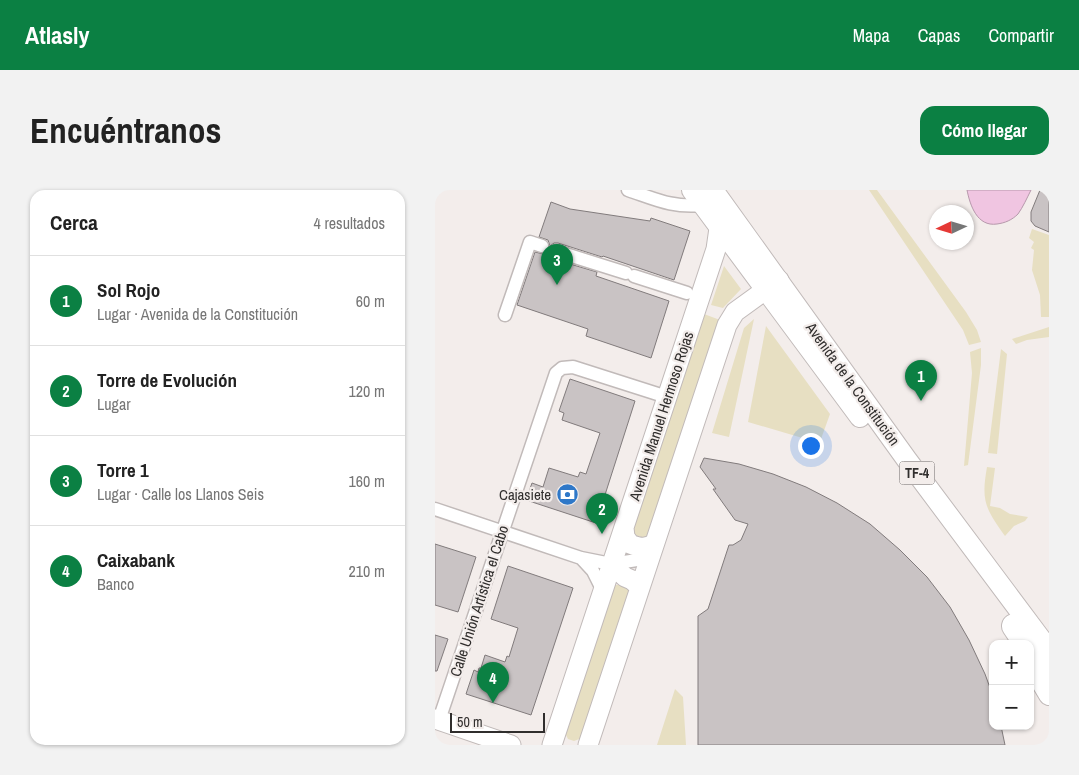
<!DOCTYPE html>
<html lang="es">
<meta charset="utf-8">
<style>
:root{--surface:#fff;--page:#f2f2f2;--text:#222;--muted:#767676;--line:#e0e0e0;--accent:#0b8043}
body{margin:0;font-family:"Archivo Narrow",sans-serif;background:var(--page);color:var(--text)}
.controls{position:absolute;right:15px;bottom:15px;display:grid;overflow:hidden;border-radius:10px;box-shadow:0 1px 4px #0004}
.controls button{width:45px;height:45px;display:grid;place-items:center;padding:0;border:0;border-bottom:1px solid var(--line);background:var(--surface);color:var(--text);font:25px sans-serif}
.compass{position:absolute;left:494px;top:15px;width:45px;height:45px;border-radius:50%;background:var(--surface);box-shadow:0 1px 4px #0004;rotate:266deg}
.scale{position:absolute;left:15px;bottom:12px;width:95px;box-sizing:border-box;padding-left:5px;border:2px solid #302e2d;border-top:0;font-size:14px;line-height:18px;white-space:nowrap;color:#302e2d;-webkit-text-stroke:4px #f3edeb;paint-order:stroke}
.you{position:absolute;left:375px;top:255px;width:18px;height:18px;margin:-12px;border:4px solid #fff;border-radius:50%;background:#1a73e8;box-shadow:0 0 0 8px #1a73e833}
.badge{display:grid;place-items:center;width:32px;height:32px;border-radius:50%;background:var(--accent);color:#fff;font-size:16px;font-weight:700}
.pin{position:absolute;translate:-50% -41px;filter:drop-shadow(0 1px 2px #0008)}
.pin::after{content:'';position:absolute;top:26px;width:18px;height:15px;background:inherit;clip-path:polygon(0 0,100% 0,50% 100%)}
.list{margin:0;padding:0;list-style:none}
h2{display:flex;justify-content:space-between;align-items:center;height:65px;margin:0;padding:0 20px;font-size:21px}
h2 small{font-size:16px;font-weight:400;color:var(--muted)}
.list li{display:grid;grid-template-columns:32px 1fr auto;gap:15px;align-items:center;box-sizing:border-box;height:90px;padding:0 20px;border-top:1px solid var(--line)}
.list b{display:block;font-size:19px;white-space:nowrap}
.list p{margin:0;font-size:16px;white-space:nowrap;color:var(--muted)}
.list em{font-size:16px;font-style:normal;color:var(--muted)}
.map{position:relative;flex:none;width:614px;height:555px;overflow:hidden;border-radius:15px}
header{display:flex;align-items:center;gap:30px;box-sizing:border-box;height:70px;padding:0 25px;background:var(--accent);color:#fff}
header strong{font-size:24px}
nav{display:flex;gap:28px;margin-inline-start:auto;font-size:18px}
.intro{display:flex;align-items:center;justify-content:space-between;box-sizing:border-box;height:120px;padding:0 30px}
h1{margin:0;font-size:35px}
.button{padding:12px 22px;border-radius:15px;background:var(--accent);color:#fff;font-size:18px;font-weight:700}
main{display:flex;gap:30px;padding:0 30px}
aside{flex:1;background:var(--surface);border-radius:15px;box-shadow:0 1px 4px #0004}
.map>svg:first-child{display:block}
.green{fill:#e7dfc2}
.water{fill:#f0c5e1;stroke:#b698ab}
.building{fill:#c9c3c4;stroke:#817b7c}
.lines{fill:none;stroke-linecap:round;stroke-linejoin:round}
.street-casing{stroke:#c1bab9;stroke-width:15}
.secondary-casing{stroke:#c1bab9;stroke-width:21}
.primary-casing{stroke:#c1bab9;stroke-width:22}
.highway-casing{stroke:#c1bab9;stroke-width:26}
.street{stroke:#fff;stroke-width:12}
.secondary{stroke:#fff;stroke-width:19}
.primary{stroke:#fff;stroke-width:20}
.highway{stroke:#fff;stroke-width:24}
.labels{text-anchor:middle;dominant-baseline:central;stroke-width:4.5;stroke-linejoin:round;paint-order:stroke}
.shield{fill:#f3edeb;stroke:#6a6766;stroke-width:1}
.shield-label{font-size:14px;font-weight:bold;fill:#302e2d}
.street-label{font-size:15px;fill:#302e2d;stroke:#f3edeb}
.poi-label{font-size:15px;fill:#302e2d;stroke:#f3edeb;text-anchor:end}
</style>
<header>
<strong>Atlasly</strong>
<nav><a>Mapa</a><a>Capas</a><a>Compartir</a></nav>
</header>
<div class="intro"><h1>Encuéntranos</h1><a class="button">Cómo llegar</a></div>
<main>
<aside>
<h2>Cerca<small>4 resultados</small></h2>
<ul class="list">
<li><span class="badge">1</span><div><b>Sol Rojo</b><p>Lugar · Avenida de la Constitución</p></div><em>60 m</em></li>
<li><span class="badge">2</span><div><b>Torre de Evolución</b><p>Lugar</p></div><em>120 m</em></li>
<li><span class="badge">3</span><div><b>Torre 1</b><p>Lugar · Calle los Llanos Seis</p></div><em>160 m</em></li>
<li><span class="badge">4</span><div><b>Caixabank</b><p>Banco</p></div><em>210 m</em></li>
</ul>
</aside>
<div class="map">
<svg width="614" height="555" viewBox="0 0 614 555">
<rect width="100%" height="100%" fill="#f3edeb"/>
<path class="green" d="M434 0H442L531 122 542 140 546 152 534 155 528 140Z
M597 39 614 45V127H606L605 105 597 80 599 60 596 58 599 52 594 48Z
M289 76 306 99 288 118 276 115Z
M269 124 285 130 213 349 196 344Z
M319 129 294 247 277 243 309 138Z
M331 136 395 224 386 249 381 252 313 232Z
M614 137V147L592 150 581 154 577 149Z
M546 158V175L533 275 529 276 537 183 535 162Z
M566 159 572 164 562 264 553 263Z
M552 277 560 278 555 316 565 318 575 324 593 327 590 331 579 336 570 346C550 318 546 311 552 277Z
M180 395H188L194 400V404L147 548 139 551 133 549 129 541 176 399Z
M240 499 248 507 251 555H222Z"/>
<path class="water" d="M532 0H596C592 8 588 17 583 24 577 30 570 33 562 34 542 37 535 15 532 0Z"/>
<path class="building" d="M605 0H614V42L600 36 596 31V22Z
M116 12 135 19 215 31 216 28 255 41 239 90 168 66 167 67 123 53H119L115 56 113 50 104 47Z
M113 61 115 66 118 69 162 82 161 86 234 111 216 168 151 146 153 139 82 115 100 62 108 64Z
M135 189 200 211 161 333 91 310 97 293 108 297 114 278 143 287 145 282 151 284 165 243 127 230 129 223 124 221Z
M269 268 304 274 338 284 371 297 402 313 435 334 465 360 492 387 515 417 534 450 550 484 558 506V536H566L570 555H263V426L273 419 294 355H298L306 350 313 334 300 330 278 299H281L265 277Z
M0 354 41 367 23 422 0 415Z
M73 376 138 398 96 525 31 504 39 480 43 482 44 478H46L50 465 70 472 72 466 74 467 83 438 56 429Z
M0 445 13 449 2 481H0Z"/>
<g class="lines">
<defs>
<path id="street" d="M193 0C220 9 237 18 267 15
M121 61 191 83
M199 86 252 103
M70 125 95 52 107 56
M0 319 146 368 176 374 215 368
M146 368 158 381 168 401
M4 530 121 183 127 178 138 177 232 207"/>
<path id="secondary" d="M189 338 190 347 195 354C205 358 211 359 220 353
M176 374 190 387 197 390 205 397
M0 529 76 555
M117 555 281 59 284 38
M153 555 292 135 300 122 344 90"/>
<path id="primary" d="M257 0 425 227
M278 0 472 270 614 460
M595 473 614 505"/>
<path id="highway" d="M579 436 591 454
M595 459 614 485"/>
</defs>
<use href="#street" class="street-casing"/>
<use href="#secondary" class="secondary-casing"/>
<use href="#primary" class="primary-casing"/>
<use href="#highway" class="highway-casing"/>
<use href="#street" class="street"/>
<use href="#secondary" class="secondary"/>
<use href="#primary" class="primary"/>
<use href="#highway" class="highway"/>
</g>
<defs>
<symbol id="bank-disc" viewBox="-11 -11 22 22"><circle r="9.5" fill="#2f78c8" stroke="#f3edeb"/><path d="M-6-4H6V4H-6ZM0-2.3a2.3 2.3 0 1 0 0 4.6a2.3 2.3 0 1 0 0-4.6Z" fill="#fff"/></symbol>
</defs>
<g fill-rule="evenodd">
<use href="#bank-disc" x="120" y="292" width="25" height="25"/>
</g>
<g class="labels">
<rect class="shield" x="464.5" y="271.5" width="35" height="23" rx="4"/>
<g class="shield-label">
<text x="482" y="283">TF-4</text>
</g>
<g class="street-label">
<text transform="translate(418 194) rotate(54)">Avenida de la Constitución</text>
<text transform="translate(226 226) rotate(-72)">Avenida Manuel Hermoso Rojas</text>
<text transform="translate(44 411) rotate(-72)">Calle Unión Artística el Cabo</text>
</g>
<g class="poi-label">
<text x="116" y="304">Cajasiete</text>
</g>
</g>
</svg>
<div class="controls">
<button>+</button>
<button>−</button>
</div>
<svg class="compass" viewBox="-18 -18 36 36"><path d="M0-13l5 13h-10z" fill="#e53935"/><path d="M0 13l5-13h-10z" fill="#767676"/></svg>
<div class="scale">50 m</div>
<div class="you"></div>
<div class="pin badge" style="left:486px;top:211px">1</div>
<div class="pin badge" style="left:167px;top:344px">2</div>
<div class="pin badge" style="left:122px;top:95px">3</div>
<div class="pin badge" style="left:58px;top:513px">4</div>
</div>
</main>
